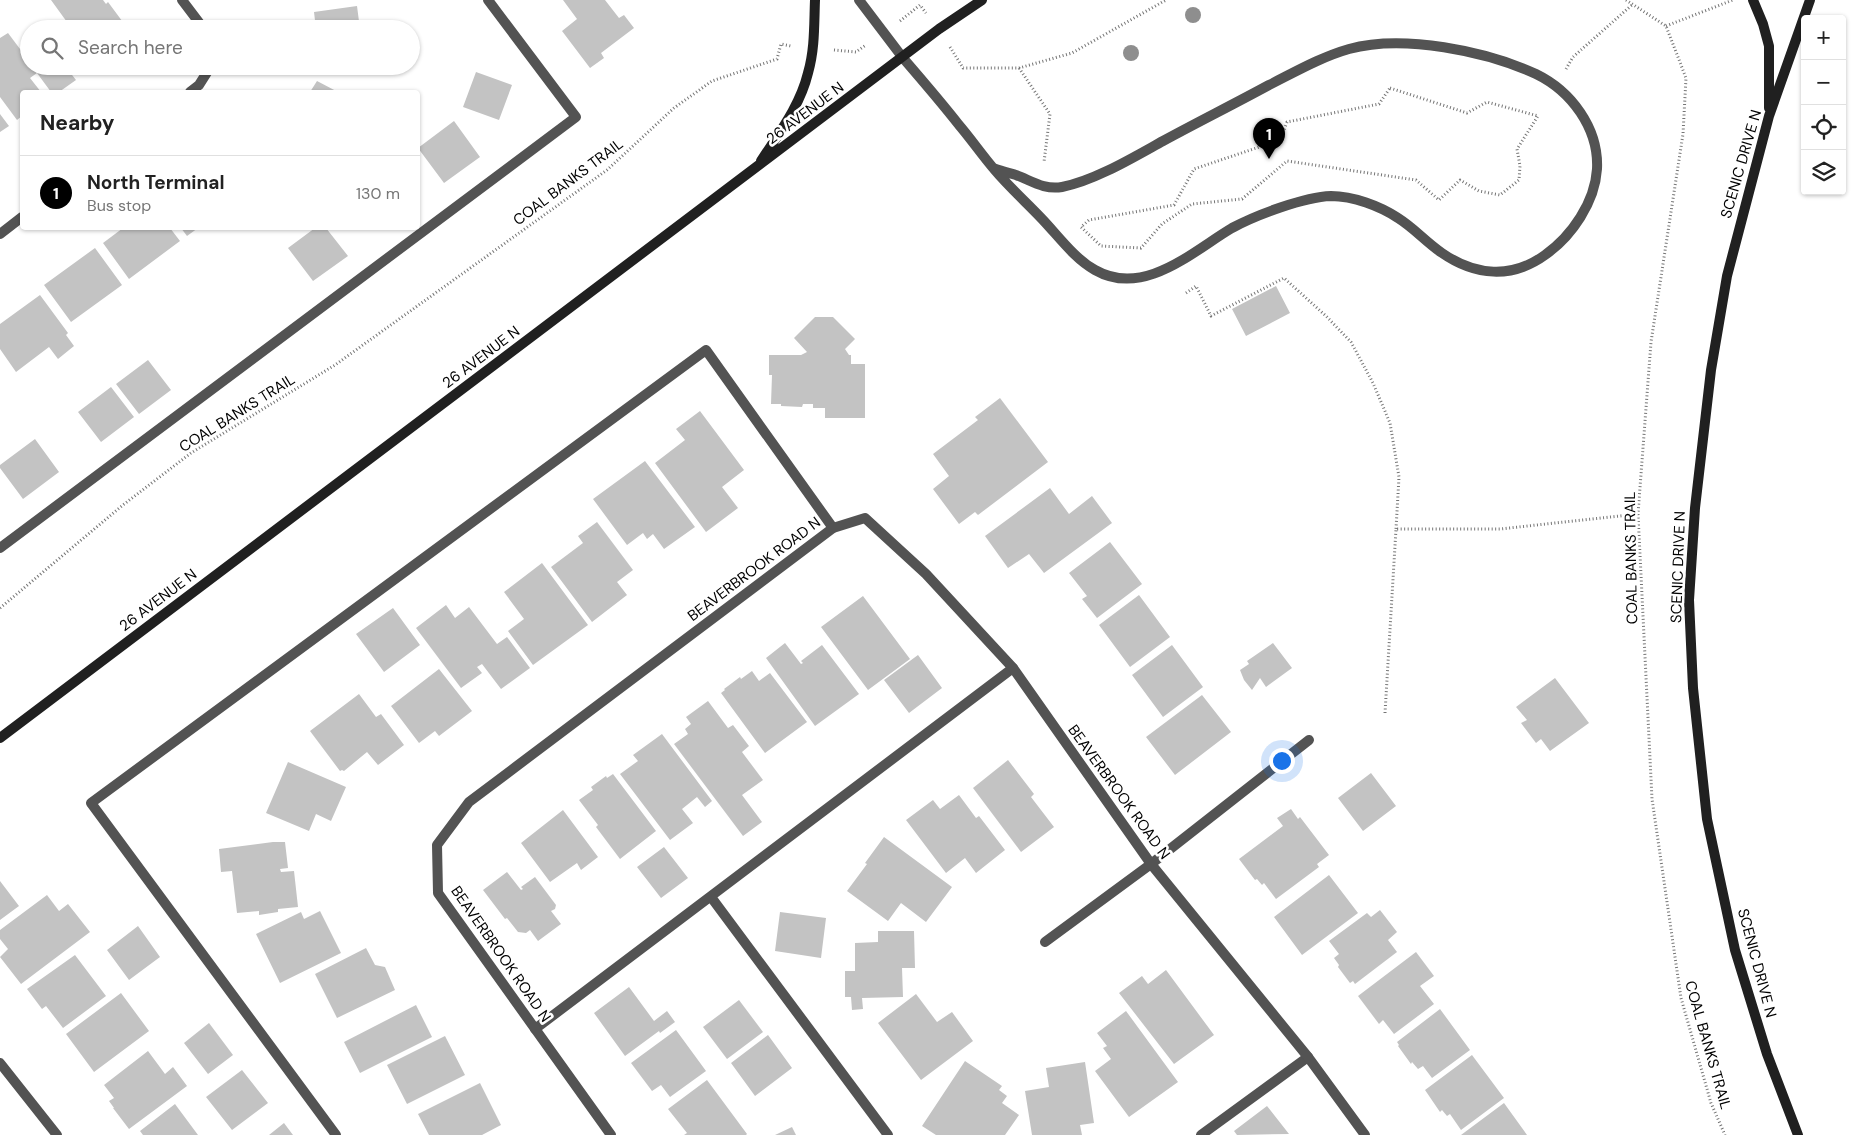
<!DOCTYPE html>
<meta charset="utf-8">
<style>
:root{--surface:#fff;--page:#f2f2f2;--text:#222;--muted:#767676;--line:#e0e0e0;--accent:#000}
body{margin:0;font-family:"DM Sans",sans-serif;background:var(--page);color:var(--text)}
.controls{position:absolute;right:15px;top:15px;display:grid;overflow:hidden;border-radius:5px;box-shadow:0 1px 4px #0004}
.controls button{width:45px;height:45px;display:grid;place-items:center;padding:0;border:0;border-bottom:1px solid var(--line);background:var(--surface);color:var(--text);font:25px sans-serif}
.you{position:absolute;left:1281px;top:760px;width:18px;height:18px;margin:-12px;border:4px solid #fff;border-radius:50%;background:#1a73e8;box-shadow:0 0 0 8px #1a73e833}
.badge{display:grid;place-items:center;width:32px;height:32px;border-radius:50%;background:var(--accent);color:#fff;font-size:16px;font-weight:700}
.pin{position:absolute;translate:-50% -41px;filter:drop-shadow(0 1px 2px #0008)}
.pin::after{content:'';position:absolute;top:26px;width:18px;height:15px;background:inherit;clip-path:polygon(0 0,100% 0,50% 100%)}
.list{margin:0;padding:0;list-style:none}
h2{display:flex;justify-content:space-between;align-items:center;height:65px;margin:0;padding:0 20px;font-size:21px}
h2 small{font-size:16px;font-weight:400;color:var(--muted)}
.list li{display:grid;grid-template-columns:32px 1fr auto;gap:15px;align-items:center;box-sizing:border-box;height:75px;padding:0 20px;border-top:1px solid var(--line)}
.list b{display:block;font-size:19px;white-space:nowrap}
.list p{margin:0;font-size:16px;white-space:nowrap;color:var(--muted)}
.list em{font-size:16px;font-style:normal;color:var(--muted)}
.icon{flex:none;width:28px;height:28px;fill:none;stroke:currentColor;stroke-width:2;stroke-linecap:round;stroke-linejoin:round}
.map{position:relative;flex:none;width:1861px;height:1135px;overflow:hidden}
.search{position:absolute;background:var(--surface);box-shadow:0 1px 4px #0004;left:20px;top:20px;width:400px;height:55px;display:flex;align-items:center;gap:12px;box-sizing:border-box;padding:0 18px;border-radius:28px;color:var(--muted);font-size:19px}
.panel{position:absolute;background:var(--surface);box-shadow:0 1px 4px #0004;left:20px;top:90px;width:400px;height:140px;border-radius:5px}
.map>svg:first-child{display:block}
.building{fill:#c3c3c3}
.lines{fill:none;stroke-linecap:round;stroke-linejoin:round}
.path{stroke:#757575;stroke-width:3;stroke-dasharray:1 2.5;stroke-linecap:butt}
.service{stroke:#535353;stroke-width:10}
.minor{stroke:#535353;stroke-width:10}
.tertiary{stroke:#535353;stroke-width:10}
.secondary{stroke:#202020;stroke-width:10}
.tree{fill:#8e8e8e}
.labels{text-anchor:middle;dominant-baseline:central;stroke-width:5;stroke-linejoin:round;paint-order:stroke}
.street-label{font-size:15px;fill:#000;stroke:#fff}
</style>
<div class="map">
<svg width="1861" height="1135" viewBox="0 0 1861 1135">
<rect width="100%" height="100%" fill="#fff"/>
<path class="building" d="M51 0H103L106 4 108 2 128 29H72Z
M563 0H605L619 18 624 15 634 28 601 53 604 58 590 68 562 31 577 19Z
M357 6 360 29H316L314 12Z
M8 33 29 61V66H65L76 80 59 92H51L37 73 30 78 41 92H22V116L17 120 0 97V38Z
M476 72 512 85 499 120 463 107Z
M317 81 338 92H310Z
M0 114 9 126 0 132Z
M454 121 480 157 444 183 418 148Z
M123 228H170L180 241 129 279 103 243Z
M181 228H198L187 236Z
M315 228H326L348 256 313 281 288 248Z
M95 248 122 285 71 322 44 285Z
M1276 286 1290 313 1246 336 1232 309Z
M40 295 68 333 66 335 74 346 58 359 49 347 16 372 0 349V324Z
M815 317H833L855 339 845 349 849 355H851V364H865V418H825V408H813V404H803L802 407 781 406V404H771L772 375H769V355H801L807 352 794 338Z
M148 360 171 390 139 414 116 384Z
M111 387 134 417 101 442 78 412Z
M1000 398 1048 462 978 515 975 512 959 524 933 489 949 476 933 454 978 420 975 417Z
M700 411 744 470 722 487 738 508 706 532 655 463 685 440 676 429Z
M35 439 59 472 23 499 0 468V465Z
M645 461 695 527 664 549 653 534 647 539 643 533 627 545 593 499Z
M1050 488 1069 514 1092 496 1112 523 1044 573 1029 554 1008 568 985 536Z
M597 522 633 570 617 582 627 595 592 622 551 567 583 543 578 536Z
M1110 542 1142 584 1097 618 1082 599 1087 596 1069 573Z
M542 563 588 625 533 665 508 631 524 619 504 592Z
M1139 595 1170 637 1130 667 1099 625Z
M863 596 910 659 868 690 821 627Z
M446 605 455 618 469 607 497 644 507 637 530 668 501 689 482 664 477 667 482 673 461 688 416 628Z
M393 608 420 645 384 672 356 634Z
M785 643 801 664 803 663 801 661 822 645 859 694 815 726 766 658Z
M1273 643 1292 668 1266 687 1260 678 1252 690 1244 680 1240 670 1249 664 1247 661Z
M1172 645 1203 687 1163 717 1132 675Z
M918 655 942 688 909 713 884 680Z
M439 669 472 711 439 736 435 731 419 743 391 706Z
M752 671 759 681 770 673 807 722 765 753 721 693 725 690 724 689 740 677 741 679Z
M1555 678 1589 723 1550 751 1541 739 1536 743 1521 723 1527 720 1516 707Z
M359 694 376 717 381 714 404 745 378 765 367 752 344 771 342 770 340 771 310 731Z
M1202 695 1231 732 1175 775 1146 737Z
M708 701 728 728 733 725 749 746 742 752 763 780 742 795 762 822 743 836 674 744 688 734 685 729 691 724 686 717Z
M662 734 712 801 705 807 697 797 682 809 693 823 670 840 620 774 638 761 633 755Z
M1008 760 1034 794 1031 797 1054 827 1021 852 973 788Z
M288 762 346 787 331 821 316 814 309 831 266 813Z
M1371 773 1396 806 1363 831 1338 798Z
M613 774 656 831 620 859 596 827 598 825 579 800 593 790 591 787 606 776 607 778Z
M959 795 976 818 979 816 1005 850 976 873 965 858 946 873 906 820 933 800 940 809Z
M1291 809 1298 819 1300 817 1329 855 1317 864 1319 867 1276 899 1264 883 1262 885 1257 879 1255 880 1239 859 1283 826 1277 818Z
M563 810 598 857 581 870 577 863 550 882 521 843Z
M884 837 952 887 926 922 901 903 888 921 847 891 867 864 865 863Z
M273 842H285L288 868 280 869 281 872 294 871 298 907 278 909V912L259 915V911L237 913 232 871 221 872 219 849Z
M664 847 688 878 661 898 637 867Z
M507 872 521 890 523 889 521 887 535 877 556 905 555 909 551 911 561 924 538 941 530 930 526 933 518 932 507 918 505 919 483 890Z
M1329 875 1358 913 1302 955 1274 917Z
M0 881 19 906 0 920Z
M47 895 59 911 68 904 90 932 21 984 0 957 8 949 0 939V930Z
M1380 910 1397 932 1388 940 1397 952 1355 984 1353 981 1350 983 1338 967 1339 965 1334 958 1339 954 1329 941 1367 913 1371 917Z
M320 911 341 953 280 983 256 934 301 912 304 919Z
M780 912 826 918 821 958 775 951Z
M138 926 160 957 129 980 107 950Z
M878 931H914L915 968H902L903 997 862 998 863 1009 852 1010 851 997H845V971H855V943L878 942Z
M366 948 375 965 385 967 395 990 337 1018 315 974Z
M1416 952 1434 976 1420 986 1434 1004 1394 1034 1383 1020 1379 1024 1358 996Z
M75 955 106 996 63 1028 46 1006 42 1009 27 989Z
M1166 970 1214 1035 1174 1064 1119 993 1142 976 1148 984Z
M629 987 654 1021 667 1011 675 1022 660 1033 659 1031 625 1056 594 1013Z
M121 993 149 1031 94 1072 66 1034Z
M916 994 937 1022 952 1012 973 1041 921 1080 878 1023Z
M739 1000 763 1032 727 1059 703 1027Z
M416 1005 432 1037 360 1073 344 1042Z
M1440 1009 1470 1050 1432 1078 1423 1066 1418 1069 1412 1062 1411 1064 1398 1046 1399 1045 1397 1042Z
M1126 1011 1178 1082 1129 1117 1095 1071 1111 1059 1103 1048 1107 1046 1097 1033Z
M209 1023 233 1055 208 1074 184 1043Z
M676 1030 706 1071 670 1097 661 1085 652 1091 631 1063Z
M768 1035 792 1068 755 1096 731 1063Z
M445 1036 465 1075 407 1104 387 1065Z
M148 1051 165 1074 173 1067 187 1086 129 1129 113 1108H114L109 1101 114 1098 104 1085Z
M1472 1055 1504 1098 1461 1130 1450 1114 1447 1116 1442 1110 1440 1112 1425 1090Z
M965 1061 1002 1086 999 1090 1007 1096 1002 1103 1019 1115 1005 1135H936L922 1126Z
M1085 1062 1094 1123 1080 1125 1082 1135H1032L1025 1091 1049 1087 1046 1068Z
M242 1070 268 1103 232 1130 206 1097Z
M707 1080 747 1134 746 1135H684L687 1133 668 1109Z
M480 1083 501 1125 482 1135H429L418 1114Z
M1504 1103 1527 1135H1461Z
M175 1104 198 1135H143L140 1131Z
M1267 1106 1289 1134 1237 1135 1234 1131Z
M284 1123 293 1135H269Z
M792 1127 796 1135H775Z"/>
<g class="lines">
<path class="path" d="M1626 0 1666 26 1686 78 1683 134 1651 342 1638 514 1652 799 1681 998 1711 1103 1725 1135
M900 21 920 5 926 13
M1666 26 1733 0
M950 47 963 68H1019L1072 53 1166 0
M834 50 856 52 866 45
M1019 68 1050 114 1044 162
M1566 69 1573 57 1633 4
M1390 88 1467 113 1487 102 1538 116 1517 149 1520 166 1519 180 1500 195 1479 191 1460 180 1439 200 1416 180 1287 161 1242 199 1192 204 1162 224 1141 248 1101 246 1081 227 1089 220 1174 205 1194 169 1280 140 1287 122 1379 104Z
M1186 293 1196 286 1211 316 1284 278 1326 316 1351 342 1373 383 1390 423 1399 477 1396 529
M0 608 123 505 191 453 335 365 607 170 674 108 712 81 777 59 781 44 791 46
M1385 713 1396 529H1500L1638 514"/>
<path class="service" d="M903 58C922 80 941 102 959 125 971 139 982 155 994 169 1009 187 1027 203 1043 220 1059 237 1075 259 1095 270 1144 298 1193 251 1232 228 1256 215 1304 197 1331 196 1353 196 1380 206 1398 218 1414 228 1426 242 1442 253 1475 276 1512 279 1545 255 1572 236 1595 202 1597 169 1599 128 1571 91 1536 74 1486 51 1403 34 1349 49 1321 57 1295 72 1269 85 1234 104 1198 122 1163 141 1134 157 1094 181 1062 187 1044 190 1032 181 1016 175 1009 173 1001 171 993 168
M0 548 576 117 488 0
M711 897 888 1135
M535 1029 1013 668
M336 1135 91 803 706 350 833 528
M1201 1135 1308 1057"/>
<path class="minor" d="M182 0 204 29
M190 92 199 85 211 66
M0 234 22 217
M1045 942 1151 864 1309 740
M0 1063 57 1135
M611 1135 438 893 437 845 469 802 833 528 865 518 926 574 1013 668 1151 864 1308 1057 1365 1135"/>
<path class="tertiary" d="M859 0 903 58"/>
<path class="secondary" d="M1753 0 1763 24 1769 46V108
M761 161C779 133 800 106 808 73 815 49 814 24 815 0
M0 738 939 29 982 0
M1798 1135 1767 1054 1735 950 1707 819 1693 688 1689 600 1695 508 1711 370 1727 276 1769 116 1810 0"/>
</g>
<g class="tree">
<circle cx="1193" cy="15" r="8"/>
<circle cx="1131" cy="53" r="8"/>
</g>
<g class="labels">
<g class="street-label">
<text transform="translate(805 113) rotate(-37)">26 AVENUE N</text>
<text transform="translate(1741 164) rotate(-74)">SCENIC DRIVE N</text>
<text transform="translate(568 182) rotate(-37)">COAL BANKS TRAIL</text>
<text transform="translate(481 357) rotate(-37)">26 AVENUE N</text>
<text transform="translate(237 413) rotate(-32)">COAL BANKS TRAIL</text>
<text transform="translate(1631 558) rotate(-91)">COAL BANKS TRAIL</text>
<text transform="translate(1678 567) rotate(-88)">SCENIC DRIVE N</text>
<text transform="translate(754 569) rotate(-37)">BEAVERBROOK ROAD N</text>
<text transform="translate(158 600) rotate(-37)">26 AVENUE N</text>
<text transform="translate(1119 792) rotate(54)">BEAVERBROOK ROAD N</text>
<text transform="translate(501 954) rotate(55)">BEAVERBROOK ROAD N</text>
<text transform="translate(1757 963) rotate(75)">SCENIC DRIVE N</text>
<text transform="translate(1708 1045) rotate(74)">COAL BANKS TRAIL</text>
</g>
</g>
</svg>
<div class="controls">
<button>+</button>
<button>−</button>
<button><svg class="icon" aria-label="locate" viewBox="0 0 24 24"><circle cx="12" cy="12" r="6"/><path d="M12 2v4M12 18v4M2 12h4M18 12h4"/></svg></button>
<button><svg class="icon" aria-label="layers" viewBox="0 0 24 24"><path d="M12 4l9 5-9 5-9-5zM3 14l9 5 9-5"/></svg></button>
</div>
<div class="you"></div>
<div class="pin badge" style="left:1269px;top:159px">1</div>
<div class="search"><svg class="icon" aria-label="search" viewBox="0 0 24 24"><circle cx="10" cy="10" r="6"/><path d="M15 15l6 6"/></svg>Search here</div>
<section class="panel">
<h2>Nearby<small></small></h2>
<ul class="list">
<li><span class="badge">1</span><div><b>North Terminal</b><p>Bus stop</p></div><em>130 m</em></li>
</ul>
</section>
</div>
